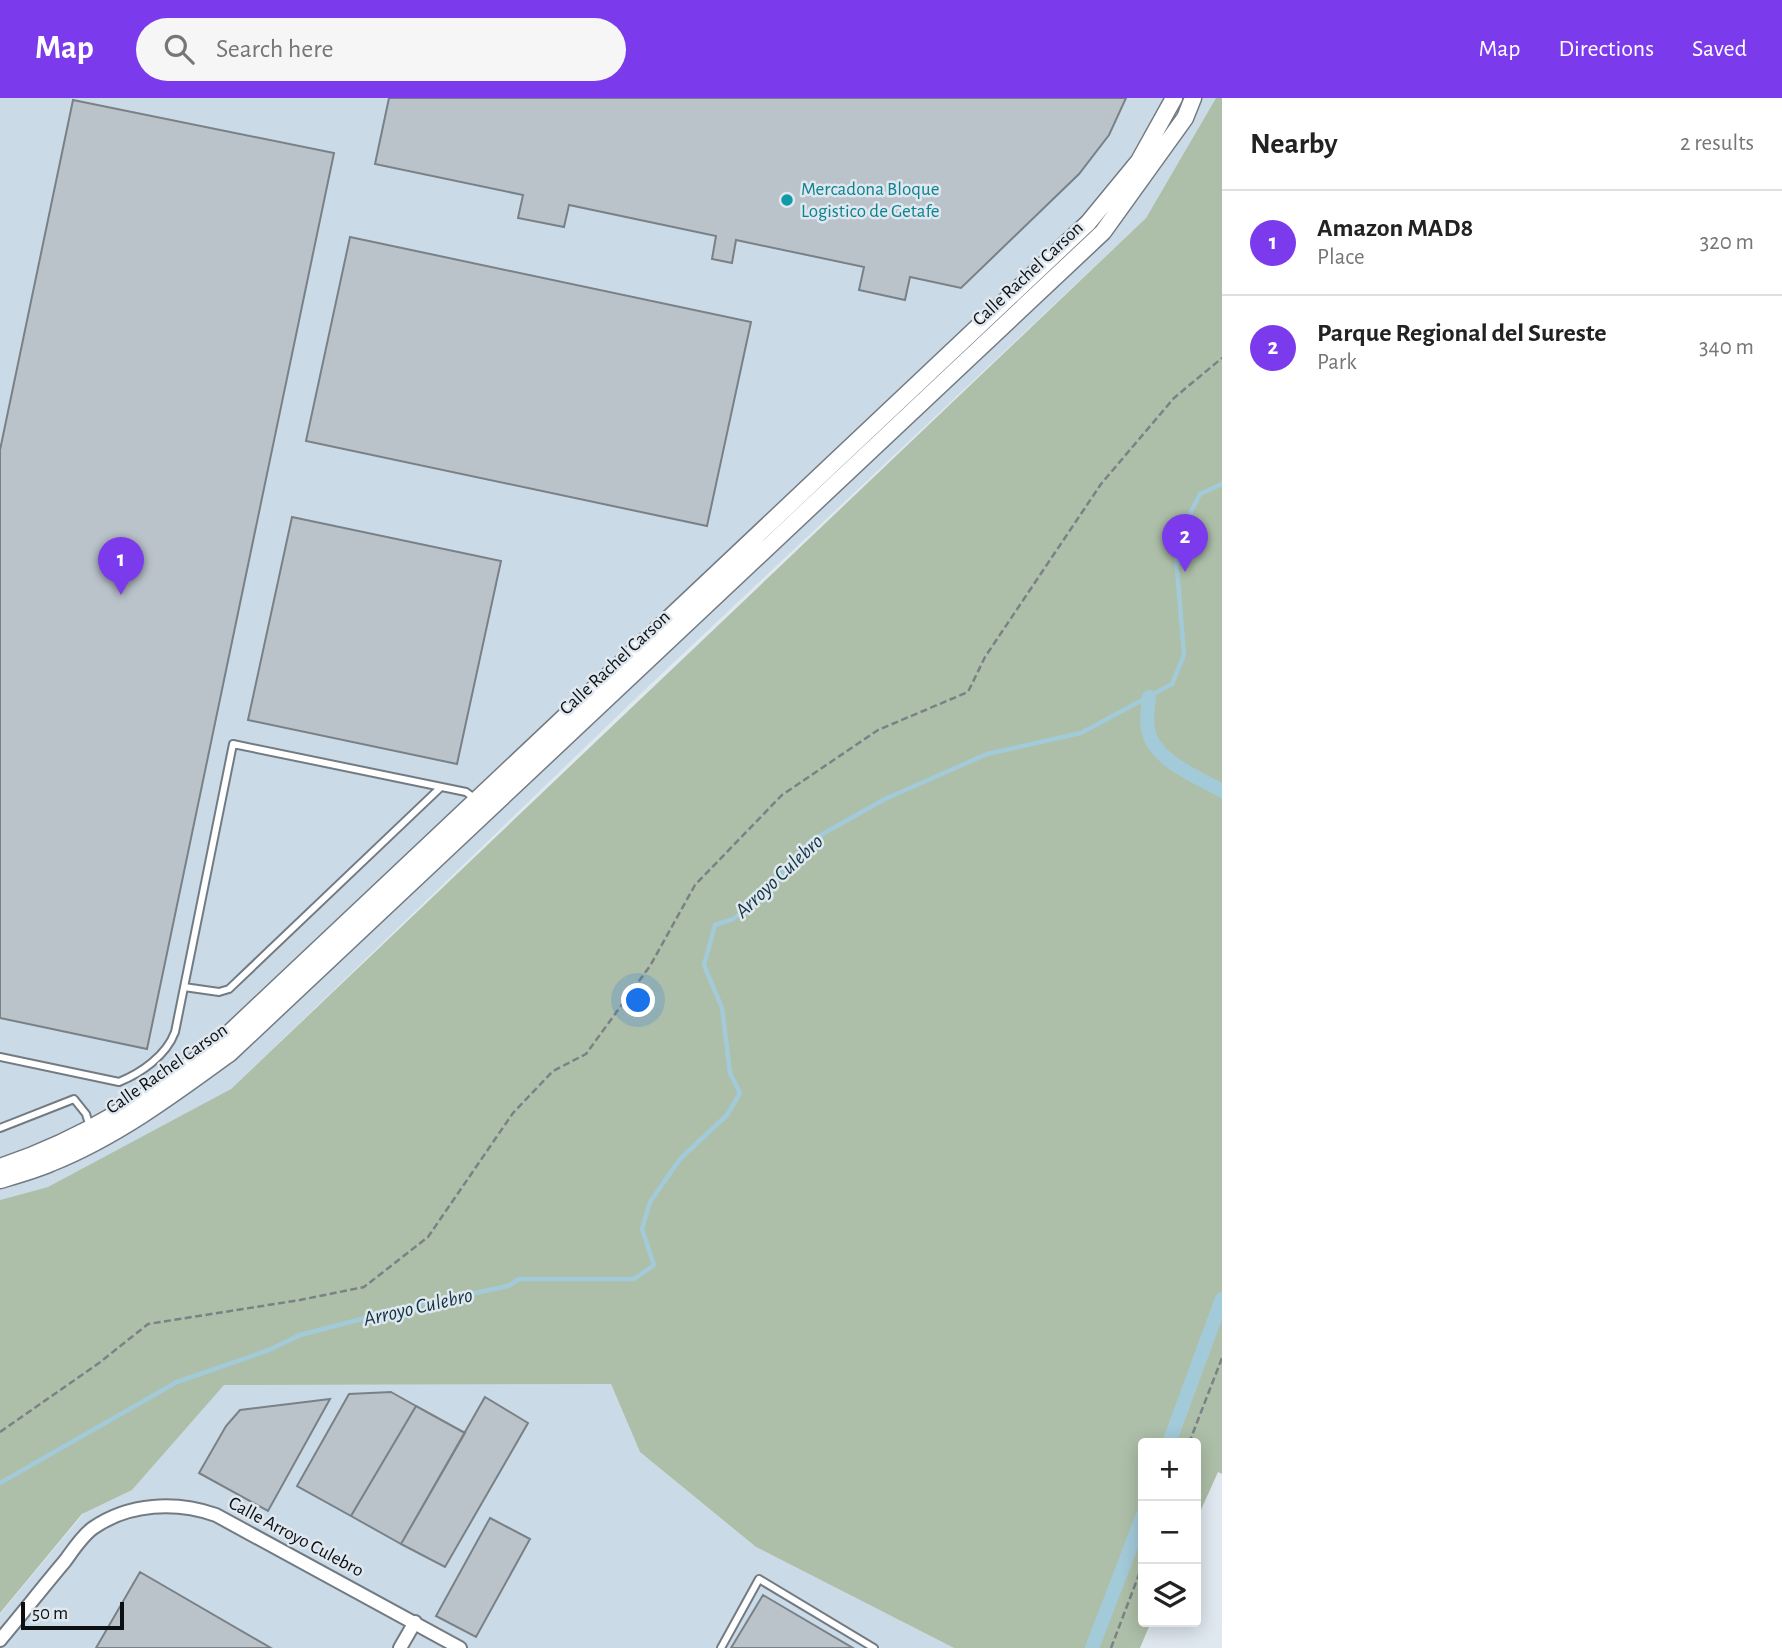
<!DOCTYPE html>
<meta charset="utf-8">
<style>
:root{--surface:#fff;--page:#f6f6f6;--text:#222;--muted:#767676;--line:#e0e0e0;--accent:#7c3aed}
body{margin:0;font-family:"Alegreya Sans",sans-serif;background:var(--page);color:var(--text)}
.controls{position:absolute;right:21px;bottom:21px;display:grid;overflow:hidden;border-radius:7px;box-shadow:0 4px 18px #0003}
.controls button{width:63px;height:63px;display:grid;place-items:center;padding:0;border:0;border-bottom:2px solid var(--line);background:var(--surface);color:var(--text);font:35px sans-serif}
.scale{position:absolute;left:21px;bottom:18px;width:103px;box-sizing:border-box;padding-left:7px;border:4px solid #0d1013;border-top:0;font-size:19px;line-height:24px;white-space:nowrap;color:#0d1013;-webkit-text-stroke:5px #dfe7ef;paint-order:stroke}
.you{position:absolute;left:639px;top:903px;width:24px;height:24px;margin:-18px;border:5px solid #fff;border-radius:50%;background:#1a73e8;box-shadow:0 0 0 10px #1a73e833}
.badge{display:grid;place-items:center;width:46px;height:46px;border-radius:50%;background:var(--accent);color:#fff;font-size:23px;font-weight:700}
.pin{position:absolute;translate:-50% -58px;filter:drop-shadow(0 2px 4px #0008)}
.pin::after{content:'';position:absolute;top:37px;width:24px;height:21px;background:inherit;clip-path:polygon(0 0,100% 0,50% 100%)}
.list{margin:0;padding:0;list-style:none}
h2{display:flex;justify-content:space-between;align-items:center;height:91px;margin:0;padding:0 28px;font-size:30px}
h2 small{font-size:23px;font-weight:400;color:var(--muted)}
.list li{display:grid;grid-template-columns:46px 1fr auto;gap:21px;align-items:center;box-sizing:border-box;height:105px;padding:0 28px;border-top:2px solid var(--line)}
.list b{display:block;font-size:26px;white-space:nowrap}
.list p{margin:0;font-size:23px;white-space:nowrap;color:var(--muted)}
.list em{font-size:23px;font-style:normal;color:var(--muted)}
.icon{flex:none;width:38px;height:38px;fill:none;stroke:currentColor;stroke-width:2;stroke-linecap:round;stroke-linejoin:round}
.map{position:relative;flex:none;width:1222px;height:1550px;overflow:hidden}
header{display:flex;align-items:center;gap:42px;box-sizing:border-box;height:98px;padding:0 35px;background:var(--accent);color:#fff}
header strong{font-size:33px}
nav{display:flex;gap:38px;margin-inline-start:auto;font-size:24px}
.search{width:490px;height:63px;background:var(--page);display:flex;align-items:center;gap:18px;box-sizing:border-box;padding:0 24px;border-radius:38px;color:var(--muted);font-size:26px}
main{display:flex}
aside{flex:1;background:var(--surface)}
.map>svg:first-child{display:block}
.built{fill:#cbdae7}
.green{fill:#adbfa8}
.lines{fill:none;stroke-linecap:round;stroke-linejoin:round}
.stream{stroke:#a3cad9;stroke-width:4.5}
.canal{stroke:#a3cad9;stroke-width:14}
.building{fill:#bac2ca;stroke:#798187;stroke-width:2}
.service-casing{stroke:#737b82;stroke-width:10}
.minor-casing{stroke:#737b82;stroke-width:16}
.tertiary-casing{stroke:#737b82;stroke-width:19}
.path{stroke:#7b8186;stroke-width:2.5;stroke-dasharray:7 3.5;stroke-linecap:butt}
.service{stroke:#fff;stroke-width:6}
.minor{stroke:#fff;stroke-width:12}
.tertiary{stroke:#fff;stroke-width:16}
.culture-dot{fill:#0f9aa8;stroke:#dfe7ef;stroke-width:2.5}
.labels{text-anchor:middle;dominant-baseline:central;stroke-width:5;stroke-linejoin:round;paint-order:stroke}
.culture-label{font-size:19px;fill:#0d838f;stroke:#dfe7ef;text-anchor:start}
.street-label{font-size:19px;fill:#0d1013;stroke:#dfe7ef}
.water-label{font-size:21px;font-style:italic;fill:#113440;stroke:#dfe7ef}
</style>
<header>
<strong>Map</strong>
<div class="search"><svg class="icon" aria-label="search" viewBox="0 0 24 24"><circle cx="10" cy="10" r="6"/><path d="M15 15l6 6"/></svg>Search here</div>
<nav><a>Map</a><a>Directions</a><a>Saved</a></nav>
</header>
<main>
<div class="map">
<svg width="1222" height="1550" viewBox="0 0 1222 1550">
<rect width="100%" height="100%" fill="#dfe7ef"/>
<path class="built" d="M0 0H1216L1146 120 635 601 231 991 53 1088 0 1102Z
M611 1286 640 1354 756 1449 954 1550H0V1516L85 1414 132 1392 223 1287Z"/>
<path class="green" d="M1216 0H1222V1376L1218 1374 1196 1423V1345H1143V1524H1151L1140 1550H954L756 1449 640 1354 611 1286 224 1287 132 1392 82 1416 0 1515V1102L48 1089 231 991 1146 120Z"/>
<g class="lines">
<path class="stream" d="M0 1385 177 1284 269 1252 300 1237 404 1210 508 1188 519 1181H634L654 1167 642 1131 650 1104 680 1061 727 1017 740 995 730 975 722 910 704 867 715 827 733 821 754 806 812 742 885 701 987 656 1081 635 1172 586 1184 557 1175 445 1200 396 1222 386"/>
<path class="canal" d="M1149 599C1148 610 1146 621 1148 632 1155 664 1197 678 1222 693
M1169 1345 1222 1201
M1092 1550 1143 1417"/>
</g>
<path class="building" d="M389 0H1126L1109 37 1079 76 961 190 910 179 905 202 859 192 864 169 736 142 732 165 712 161 716 138 569 107 564 129 518 120 523 97 375 66Z
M73 2 334 55 147 951 0 920V352Z
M350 139 751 224 707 428 306 343Z
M292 419 501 463 457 666 248 622Z
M391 1294 416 1308 351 1418 297 1388 349 1296Z
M485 1299 528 1325 445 1469 401 1446Z
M330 1301 268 1413 199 1375 226 1328 240 1312Z
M416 1308 465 1335 401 1446 351 1418Z
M490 1420 530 1441 476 1539 436 1518Z
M140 1474 271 1550H96Z
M763 1497 853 1550H731Z"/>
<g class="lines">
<defs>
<path id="service" d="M184 889 219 894 229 891 441 689
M0 959 119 984C141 975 166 958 175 934L233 646 466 694 477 702
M0 1030 74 1001 86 1016 90 1029
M721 1550 759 1481 874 1550"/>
<path id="minor" d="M0 1542C22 1516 43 1489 65 1463 73 1452 82 1438 93 1430 129 1405 176 1403 216 1417L460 1550
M400 1550 415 1524"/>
<path id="tertiary" d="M0 1069C84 1041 154 996 223 941L1088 125 1139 63 1174 0
M0 1082C17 1077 35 1072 51 1065 116 1039 174 996 230 955L1103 134 1185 20 1193 0"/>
</defs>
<use href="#service" class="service-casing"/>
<use href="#minor" class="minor-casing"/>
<use href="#tertiary" class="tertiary-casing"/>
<path class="path" d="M0 1334 99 1265 148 1226 300 1202 364 1189 428 1139 513 1015 553 973 586 956 650 868 695 787 782 697 878 632 968 594 985 559 1101 386 1174 300 1222 260
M1189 1345 1222 1260
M1111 1550 1143 1466"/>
<use href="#service" class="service"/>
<use href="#minor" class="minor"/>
<use href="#tertiary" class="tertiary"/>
</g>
<circle class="culture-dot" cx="787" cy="102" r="7"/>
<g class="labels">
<g class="culture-label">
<text x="801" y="91">Mercadona Bloque<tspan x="801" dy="22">Logistico de Getafe</tspan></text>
</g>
<g class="street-label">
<text transform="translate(1028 176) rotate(-43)">Calle Rachel Carson</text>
<text transform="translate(615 565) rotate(-43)">Calle Rachel Carson</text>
<text transform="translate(167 971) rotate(-35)">Calle Rachel Carson</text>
<text transform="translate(296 1439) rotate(28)">Calle Arroyo Culebro</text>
</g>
<g class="water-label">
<text transform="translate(779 778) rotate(-43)">Arroyo Culebro</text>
<text transform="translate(418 1209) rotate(-13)">Arroyo Culebro</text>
</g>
</g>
</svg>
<div class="controls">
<button>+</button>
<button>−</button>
<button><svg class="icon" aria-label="layers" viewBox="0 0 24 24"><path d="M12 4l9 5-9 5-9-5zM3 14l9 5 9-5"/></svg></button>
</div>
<div class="scale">50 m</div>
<div class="you"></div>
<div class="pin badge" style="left:121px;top:497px">1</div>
<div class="pin badge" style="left:1185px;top:474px">2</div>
</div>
<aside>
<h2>Nearby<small>2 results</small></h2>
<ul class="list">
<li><span class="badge">1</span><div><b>Amazon MAD8</b><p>Place</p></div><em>320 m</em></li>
<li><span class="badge">2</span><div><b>Parque Regional del Sureste</b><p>Park</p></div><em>340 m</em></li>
</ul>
</aside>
</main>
